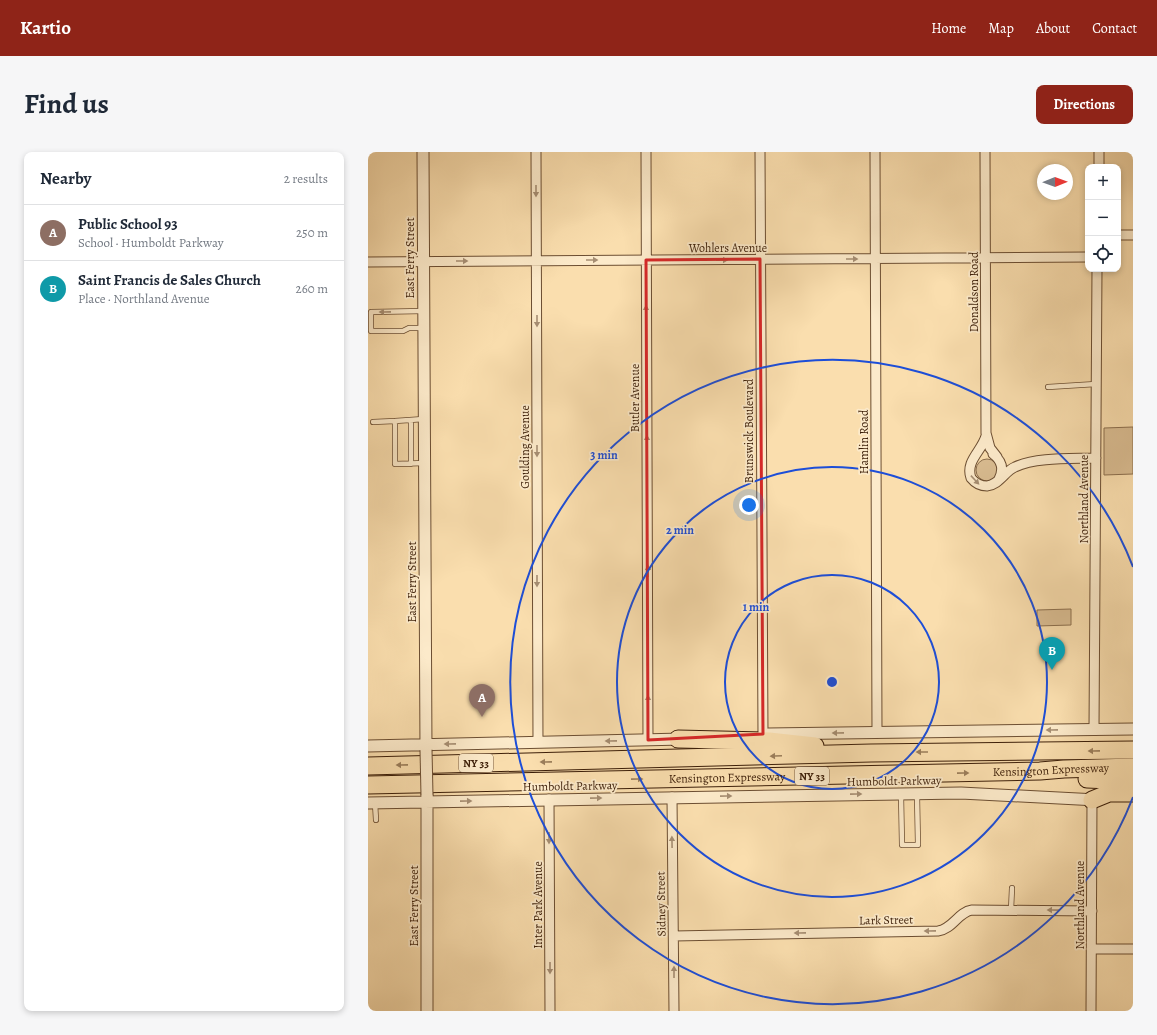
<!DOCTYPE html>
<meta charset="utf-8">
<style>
:root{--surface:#fff;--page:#f6f6f7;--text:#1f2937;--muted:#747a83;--line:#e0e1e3;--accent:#8f2418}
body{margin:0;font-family:Alegreya,serif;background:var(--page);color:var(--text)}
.controls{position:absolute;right:12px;top:12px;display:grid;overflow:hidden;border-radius:8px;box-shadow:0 2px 6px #0003}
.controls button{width:36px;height:36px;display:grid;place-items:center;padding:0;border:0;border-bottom:1px solid var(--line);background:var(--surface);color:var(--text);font:20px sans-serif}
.compass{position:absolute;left:669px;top:12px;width:36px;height:36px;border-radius:50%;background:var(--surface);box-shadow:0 2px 6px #0003;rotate:89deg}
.you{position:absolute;left:381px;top:353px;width:14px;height:14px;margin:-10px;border:3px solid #fff;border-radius:50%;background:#1a73e8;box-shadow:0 0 0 6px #1a73e833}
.badge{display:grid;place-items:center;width:26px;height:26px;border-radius:50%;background:var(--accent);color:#fff;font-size:13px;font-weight:700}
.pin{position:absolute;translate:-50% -33px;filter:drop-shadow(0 1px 2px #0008)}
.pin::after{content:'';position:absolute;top:21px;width:14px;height:12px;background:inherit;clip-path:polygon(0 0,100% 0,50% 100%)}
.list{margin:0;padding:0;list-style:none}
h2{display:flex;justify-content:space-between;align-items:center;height:52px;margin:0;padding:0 16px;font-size:17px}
h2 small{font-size:13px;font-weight:400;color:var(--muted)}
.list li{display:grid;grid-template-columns:26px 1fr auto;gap:12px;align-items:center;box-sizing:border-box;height:56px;padding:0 16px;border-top:1px solid var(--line)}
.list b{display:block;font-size:15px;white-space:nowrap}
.list p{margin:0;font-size:13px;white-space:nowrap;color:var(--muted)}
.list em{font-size:13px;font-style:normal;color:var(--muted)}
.icon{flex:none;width:22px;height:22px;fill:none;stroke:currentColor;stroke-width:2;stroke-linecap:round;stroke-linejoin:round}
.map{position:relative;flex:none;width:765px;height:859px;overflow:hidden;border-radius:8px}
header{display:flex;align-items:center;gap:24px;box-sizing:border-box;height:56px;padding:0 20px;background:var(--accent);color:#fff}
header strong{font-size:19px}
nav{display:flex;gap:22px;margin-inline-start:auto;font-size:14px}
.intro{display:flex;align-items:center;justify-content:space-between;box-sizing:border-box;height:96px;padding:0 24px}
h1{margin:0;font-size:28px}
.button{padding:10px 18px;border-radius:8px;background:var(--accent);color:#fff;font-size:14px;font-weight:700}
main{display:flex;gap:24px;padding:0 24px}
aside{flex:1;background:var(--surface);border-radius:8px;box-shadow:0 2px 6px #0003}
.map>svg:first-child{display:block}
.green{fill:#dabd92;stroke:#8b6e4d}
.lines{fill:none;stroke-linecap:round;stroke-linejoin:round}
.service-casing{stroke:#6c4e32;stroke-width:6}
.minor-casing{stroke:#6c4e32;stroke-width:11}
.tertiary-casing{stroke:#6c4e32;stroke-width:13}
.motorway-casing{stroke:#3c1e08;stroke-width:19}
.service{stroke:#fceaca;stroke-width:4.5}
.minor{stroke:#fceaca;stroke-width:9}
.tertiary{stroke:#fceaca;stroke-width:11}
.motorway{stroke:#fadeae;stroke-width:17}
.tertiary-bridge-casing{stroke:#6c4e32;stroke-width:13;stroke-linecap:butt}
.tertiary-bridge{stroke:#fceaca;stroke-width:11}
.oneway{fill:#a68e73}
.oneway2{fill:#9b7e5b}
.marked{fill:none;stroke:#d62828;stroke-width:3;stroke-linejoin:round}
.ring{fill:none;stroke:#1d4ed8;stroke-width:2}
.labels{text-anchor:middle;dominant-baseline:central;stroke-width:3.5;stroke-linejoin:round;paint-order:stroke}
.shield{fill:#fceaca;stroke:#765b42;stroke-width:1}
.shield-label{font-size:11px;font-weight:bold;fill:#3c1e08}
.street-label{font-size:12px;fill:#3c1e08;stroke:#fceaca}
.centre{fill:#1d4ed8;stroke:#fceaca;stroke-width:2}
.ring-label{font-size:12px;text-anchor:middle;font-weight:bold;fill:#1d4ed8;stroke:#fceaca;stroke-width:3.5;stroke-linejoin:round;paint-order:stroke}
</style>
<header>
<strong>Kartio</strong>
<nav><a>Home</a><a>Map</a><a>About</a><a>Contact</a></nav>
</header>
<div class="intro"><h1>Find us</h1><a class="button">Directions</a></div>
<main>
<aside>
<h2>Nearby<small>2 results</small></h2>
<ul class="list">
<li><span class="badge" style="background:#8d6e63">A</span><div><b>Public School 93</b><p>School · Humboldt Parkway</p></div><em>250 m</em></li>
<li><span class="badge" style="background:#0f9aa8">B</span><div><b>Saint Francis de Sales Church</b><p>Place · Northland Avenue</p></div><em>260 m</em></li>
</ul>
</aside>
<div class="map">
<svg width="765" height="859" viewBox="0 0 765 859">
<rect width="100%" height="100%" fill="#fadeae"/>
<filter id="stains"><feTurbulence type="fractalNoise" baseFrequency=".005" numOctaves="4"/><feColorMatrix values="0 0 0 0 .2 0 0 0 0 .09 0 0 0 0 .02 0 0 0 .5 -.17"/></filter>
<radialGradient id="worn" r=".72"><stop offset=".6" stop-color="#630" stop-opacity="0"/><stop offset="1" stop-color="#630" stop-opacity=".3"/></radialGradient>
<path class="green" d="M765 275V322L736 323V276Z
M608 318a11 11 0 1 1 22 0a11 11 0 1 1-22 0Z
M703 457V473L669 474V458Z"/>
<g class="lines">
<defs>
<path id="service" d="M55 176H41L35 179H3V160L56 159
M680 235 728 232
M56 267 27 269V312L57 311
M43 268V312
M5 270 27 269
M533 642 534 693H550L549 643
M7 651 8 668
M643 758 644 736"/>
<path id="minor" d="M168 0 170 590
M278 0 280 588
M392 0 395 582
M507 0 509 580
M617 0 618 281 622 296 629 305
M731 15V0
M750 83H765
M0 110 720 105
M618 284C614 299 597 309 603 326 607 331 612 334 619 334 631 333 637 319 647 315 668 305 705 307 728 306
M625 302C634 309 636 317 631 327
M726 577 729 117
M304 645 306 859
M181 647 182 859
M306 784 570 779C585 777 590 760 604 758L724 759
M723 797H765
M723 859 724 648"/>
<path id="tertiary" d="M55 0 58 598
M400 582 765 577
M0 594 315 587
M59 643V859
M0 651 593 641 729 648"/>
<g id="motorway">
<path d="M310 587 401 589 447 594"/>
<path d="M0 614 503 601 765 598"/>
<path d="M719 627 765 629"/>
<path id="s1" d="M0 633 672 619 696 617 765 615"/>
<path d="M724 648 741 641H765"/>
</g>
</defs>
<use href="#service" class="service-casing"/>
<use href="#minor" class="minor-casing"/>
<use href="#tertiary" class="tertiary-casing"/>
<use href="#motorway" class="motorway-casing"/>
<use href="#service" class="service"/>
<use href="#minor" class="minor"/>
<use href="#tertiary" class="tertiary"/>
<use href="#motorway" class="motorway"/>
<defs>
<path id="tertiary-bridge" d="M58 598 59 643"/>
</defs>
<use href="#tertiary-bridge" class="tertiary-bridge-casing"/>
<use href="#tertiary-bridge" class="tertiary-bridge"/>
</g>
<defs><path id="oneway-solid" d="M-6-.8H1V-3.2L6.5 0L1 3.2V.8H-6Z"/></defs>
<g class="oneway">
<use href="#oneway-solid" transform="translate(168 39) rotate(90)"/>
<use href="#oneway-solid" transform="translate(484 107)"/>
<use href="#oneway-solid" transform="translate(224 108)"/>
<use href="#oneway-solid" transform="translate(354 108)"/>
<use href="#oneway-solid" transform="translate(94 109)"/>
<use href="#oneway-solid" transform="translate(278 159) rotate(-90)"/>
<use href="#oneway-solid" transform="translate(17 160) rotate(179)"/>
<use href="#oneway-solid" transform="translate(169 169) rotate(90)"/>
<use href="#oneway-solid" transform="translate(279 289) rotate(-90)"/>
<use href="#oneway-solid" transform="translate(169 299) rotate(90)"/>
<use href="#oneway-solid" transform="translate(607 328) rotate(47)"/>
<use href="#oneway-solid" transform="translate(280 419) rotate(-90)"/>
<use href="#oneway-solid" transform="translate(169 429) rotate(90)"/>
<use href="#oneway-solid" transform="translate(280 549) rotate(-90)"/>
<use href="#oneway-solid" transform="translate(684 578) rotate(179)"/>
<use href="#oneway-solid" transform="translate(470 581) rotate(179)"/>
<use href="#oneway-solid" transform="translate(243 589) rotate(179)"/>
<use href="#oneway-solid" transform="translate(82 592) rotate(179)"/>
<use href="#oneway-solid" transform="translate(488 642) rotate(-1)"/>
<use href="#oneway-solid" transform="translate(358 644) rotate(-1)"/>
<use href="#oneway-solid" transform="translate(228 646) rotate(-1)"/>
<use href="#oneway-solid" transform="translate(98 649) rotate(-1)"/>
<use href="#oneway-solid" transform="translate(181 686) rotate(90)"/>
<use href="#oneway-solid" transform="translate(304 690) rotate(-91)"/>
<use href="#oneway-solid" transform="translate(685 758) rotate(-179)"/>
<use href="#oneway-solid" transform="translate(562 779) rotate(179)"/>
<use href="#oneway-solid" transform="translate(432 781) rotate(179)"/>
<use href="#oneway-solid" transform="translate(182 816) rotate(90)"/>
<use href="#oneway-solid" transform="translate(306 820) rotate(-90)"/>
</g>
<g class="oneway2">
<use href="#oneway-solid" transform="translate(726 599) rotate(179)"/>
<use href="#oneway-solid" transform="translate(554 600) rotate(180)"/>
<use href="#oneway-solid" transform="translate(408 604) rotate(178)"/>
<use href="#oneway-solid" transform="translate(178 610) rotate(179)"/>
<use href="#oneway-solid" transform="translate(34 613) rotate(179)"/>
<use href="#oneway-solid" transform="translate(595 621) rotate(-1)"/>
<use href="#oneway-solid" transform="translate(269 627) rotate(-1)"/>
</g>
<path class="marked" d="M392 107 395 582 280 588 278 108Z"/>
<g class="ring">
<circle cx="464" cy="530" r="107"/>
<circle cx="464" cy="530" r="215"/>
<path d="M765 645A322 322 0 1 1 765 415"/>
</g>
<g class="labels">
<g class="shield">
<rect x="91" y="602" width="34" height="18" rx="3"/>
<rect x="427" y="615" width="34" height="18" rx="3"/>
</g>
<g class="shield-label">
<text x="108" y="611">NY 33</text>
<text x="444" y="624">NY 33</text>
</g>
<g class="street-label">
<text x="360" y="96">Wohlers Avenue</text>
<text transform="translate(42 106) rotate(-90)">East Ferry Street</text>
<text transform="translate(606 140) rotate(-90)">Donaldson Road</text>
<text transform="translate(267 246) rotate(-90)">Butler Avenue</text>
<text transform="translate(381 279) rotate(-90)">Brunswick Boulevard</text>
<text transform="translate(496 290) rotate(-90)">Hamlin Road</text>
<text transform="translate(157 295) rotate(-90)">Goulding Avenue</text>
<text transform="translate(716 347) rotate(-90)">Northland Avenue</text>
<text transform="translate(44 430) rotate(-90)">East Ferry Street</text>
<text stroke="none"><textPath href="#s1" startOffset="683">Kensington Expressway</textPath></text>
<text stroke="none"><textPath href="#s1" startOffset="359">Kensington Expressway</textPath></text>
<text transform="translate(526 629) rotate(-1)">Humboldt Parkway</text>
<text transform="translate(202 634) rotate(-1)">Humboldt Parkway</text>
<text transform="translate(293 752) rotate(-91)">Sidney Street</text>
<text transform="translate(170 753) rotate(-90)">Inter Park Avenue</text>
<text transform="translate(712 753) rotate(-90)">Northland Avenue</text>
<text transform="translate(46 754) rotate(-90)">East Ferry Street</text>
<text transform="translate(518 768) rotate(-1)">Lark Street</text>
</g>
</g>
<circle cx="464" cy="530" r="6" class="centre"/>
<g class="ring-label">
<text x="236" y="307">3 min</text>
<text x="312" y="382">2 min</text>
<text x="388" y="459">1 min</text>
</g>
<rect width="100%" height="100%" filter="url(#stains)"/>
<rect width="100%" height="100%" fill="url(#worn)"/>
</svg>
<div class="controls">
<button>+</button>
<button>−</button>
<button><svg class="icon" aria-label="locate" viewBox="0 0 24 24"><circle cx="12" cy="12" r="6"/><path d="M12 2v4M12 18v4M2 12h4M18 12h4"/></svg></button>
</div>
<svg class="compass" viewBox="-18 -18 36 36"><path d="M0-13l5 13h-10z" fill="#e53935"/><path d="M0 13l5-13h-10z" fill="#747a83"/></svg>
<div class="you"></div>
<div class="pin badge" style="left:114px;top:565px;background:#8d6e63">A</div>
<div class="pin badge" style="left:684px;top:518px;background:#0f9aa8">B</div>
</div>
</main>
